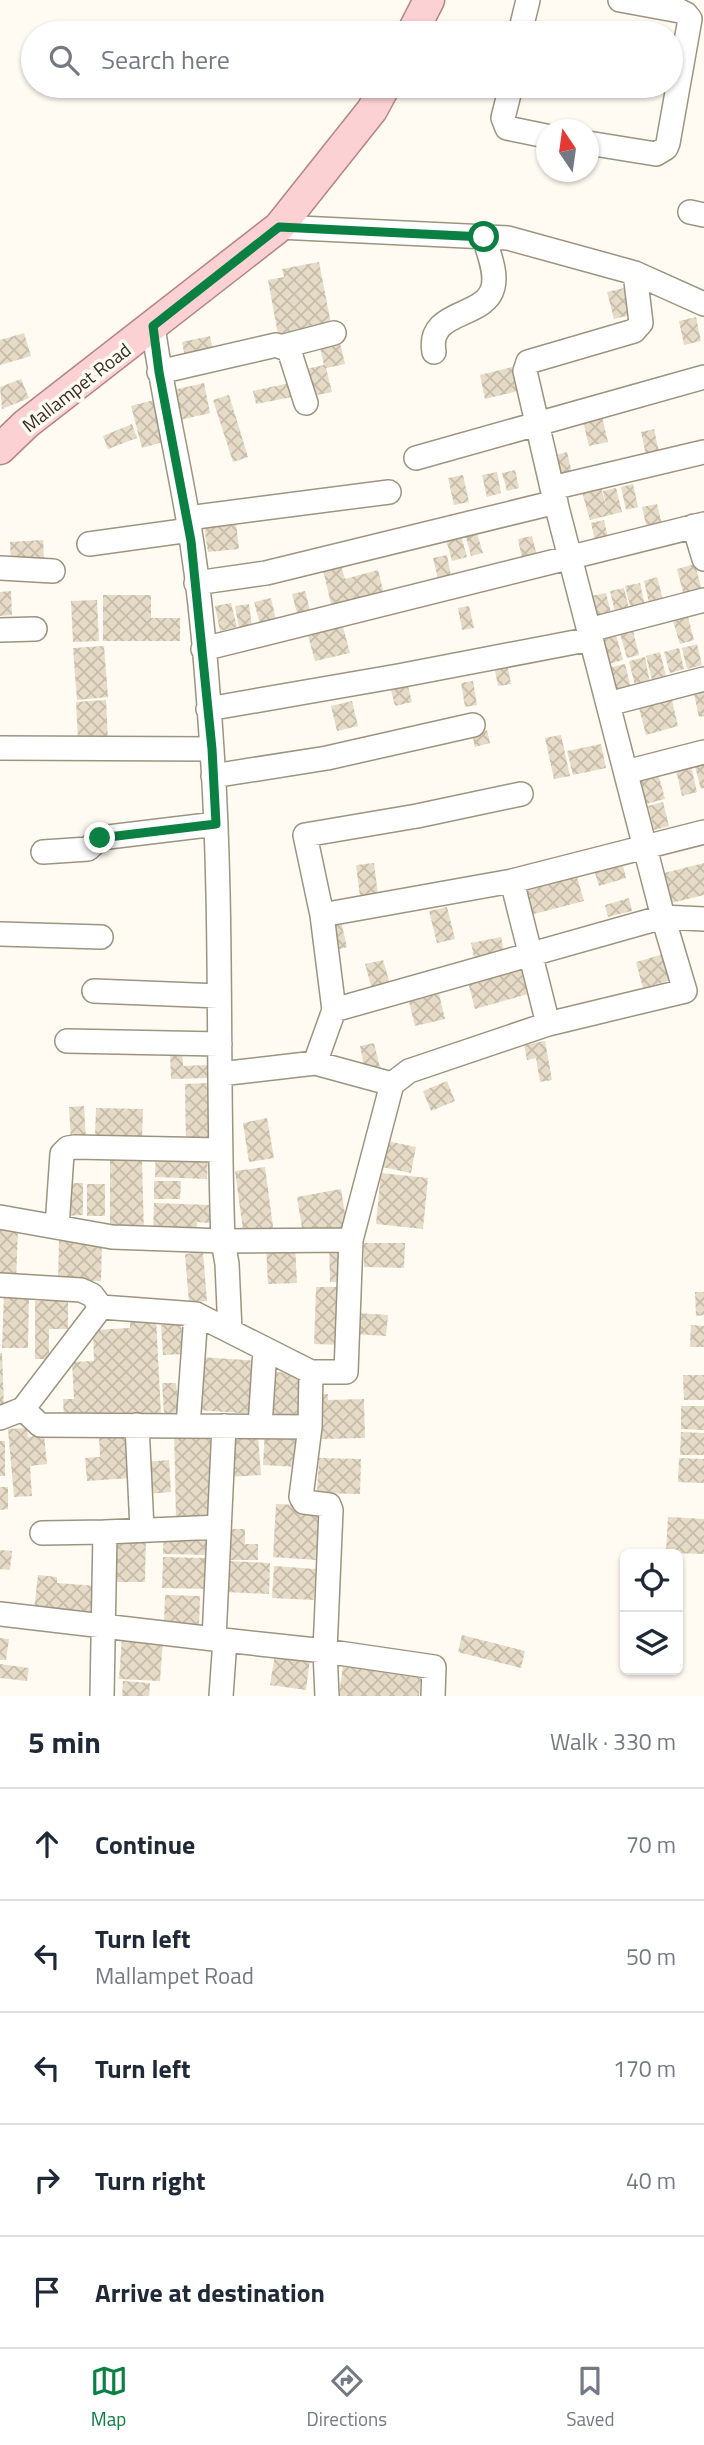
<!DOCTYPE html>
<meta charset="utf-8">
<style>
:root{--surface:#fff;--page:#f2f2f3;--text:#1f2937;--muted:#747a83;--line:#e0e1e3;--accent:#0b8043}
body{margin:0;font-family:"Titillium Web",sans-serif;background:var(--page);color:var(--text)}
.controls{position:absolute;right:21px;bottom:21px;display:grid;overflow:hidden;border-radius:10px;box-shadow:0 2px 5px #0004}
.controls button{width:63px;height:63px;display:grid;place-items:center;padding:0;border:0;border-bottom:2px solid var(--line);background:var(--surface);color:var(--text);font:35px sans-serif}
.compass{position:absolute;left:536px;top:119px;width:63px;height:63px;border-radius:50%;background:var(--surface);box-shadow:0 2px 5px #0004;rotate:347deg}
.stop{position:absolute;width:21px;height:21px;margin:-16px;border:5px solid #0b8043;border-radius:50%;background:#fff}
.stop.end{background:#0b8043;border-color:#fff;box-shadow:0 2px 7px #0008}
.list{margin:0;padding:0;list-style:none}
h2{display:flex;justify-content:space-between;align-items:center;height:91px;margin:0;padding:0 28px;font-size:30px}
h2 small{font-size:23px;font-weight:400;color:var(--muted)}
.list li{display:grid;grid-template-columns:46px 1fr auto;gap:21px;align-items:center;box-sizing:border-box;height:112px;padding:0 28px;border-top:2px solid var(--line)}
.list b{display:block;font-size:26px;white-space:nowrap}
.list p{margin:0;font-size:23px;white-space:nowrap;color:var(--muted)}
.list em{font-size:23px;font-style:normal;color:var(--muted)}
.icon{flex:none;width:38px;height:38px;fill:none;stroke:currentColor;stroke-width:2;stroke-linecap:round;stroke-linejoin:round}
.map{position:relative;flex:none;width:704px;height:1696px;overflow:hidden}
.search{position:absolute;background:var(--surface);box-shadow:0 2px 5px #0004;left:21px;right:21px;top:21px;height:77px;display:flex;align-items:center;gap:18px;box-sizing:border-box;padding:0 24px;border-radius:38px;color:var(--muted);font-size:26px}
.sheet{height:651px;background:var(--surface)}
nav{display:flex;justify-content:space-around;align-items:center;box-sizing:border-box;height:98px;border-top:2px solid var(--line);background:var(--surface);font-size:19px;color:var(--muted)}
nav a{display:grid;justify-items:center;gap:4px}
nav .on{color:var(--accent)}
.map>svg:first-child{display:block}
.building{fill:url(#building-cross-hatch)}
.lines{fill:none;stroke-linecap:round;stroke-linejoin:round}
.minor-casing{stroke:#9d9480;stroke-width:26}
.major-casing{stroke:#b38584;stroke-width:33}
.minor{stroke:#fff;stroke-width:23}
.major{stroke:#fbd1d3;stroke-width:30}
.route{stroke:#0b8043;stroke-width:9}
.labels{text-anchor:middle;dominant-baseline:central;stroke-width:7;stroke-linejoin:round;paint-order:stroke}
.street-label{font-size:19px;fill:#343028;stroke:#fffaf2}
</style>
<div class="map">
<svg width="704" height="1696" viewBox="0 0 704 1696">
<defs>
<pattern id="building-cross-hatch" width="8" height="8" patternUnits="userSpaceOnUse" patternTransform="scale(1.75)"><rect width="8" height="8" fill="#e6dbc6"/><path d="M0 0l8 8M0 8l8-8" fill="none" stroke="#c6bcaa"/></pattern>
</defs>
<rect width="100%" height="100%" fill="#fffaf2"/>
<path class="building" d="M319 262 331 324 278 334 268 280 284 277 282 269Z
M624 288 630 315 614 319 607 292Z
M696 317 701 341 684 345 679 321Z
M24 333 31 356 0 365V340Z
M210 336 214 355 186 362 182 342Z
M339 339 345 364 326 368 332 392 312 396 306 369 324 365 319 343Z
M512 367 518 391 485 399 480 375Z
M21 379 29 398 2 409 0 387Z
M294 382 297 396 256 404 253 391Z
M204 383 210 413 176 421 169 391Z
M229 395 248 457 233 462 213 400Z
M154 400 166 441 142 448 131 406Z
M602 417 608 442 589 446 583 421Z
M132 424 137 438 108 449 103 436Z
M654 429 659 452 646 455 641 432Z
M567 452 573 477 562 480 556 455Z
M515 470 519 488 507 491 502 473Z
M497 472 501 493 487 497 482 475Z
M463 475 469 502 454 505 448 478Z
M633 484 638 507 626 510 621 487Z
M601 487 607 510 603 491 616 488 622 512 590 520 582 492Z
M657 504 663 529 648 533 642 507Z
M604 520 609 542 596 545 591 523Z
M236 522 239 549 208 552 204 526Z
M475 527 483 553 471 556 464 530Z
M460 532 467 557 452 561 445 536Z
M532 536 538 560 523 563 518 539Z
M43 540 44 559 11 561 10 542Z
M447 555 452 581 439 583 433 558Z
M340 562 345 579 378 570 385 598 333 612 322 566Z
M695 564 702 591 684 596 677 569Z
M657 577 663 600 649 603 644 581Z
M640 583 645 606 631 609 625 586Z
M624 588 629 609 615 612 610 591Z
M11 591 12 615 0 616V592Z
M305 591 311 614 298 617 292 594Z
M606 593 612 617 597 621 591 596Z
M103 595H151V618H180V641H103Z
M271 598 276 620 260 624 254 602Z
M97 600 99 641 73 642 71 601Z
M231 603 237 627 220 631 215 606Z
M249 604 252 627 239 629 235 606Z
M469 606 474 628 462 630 458 608Z
M688 617 694 640 680 644 673 621Z
M343 627 350 653 315 661 308 636Z
M633 631 639 655 627 658 620 634Z
M616 635 623 660 609 664 602 639Z
M697 644 702 665 687 669 682 648Z
M104 646 108 697 77 700 73 648Z
M679 648 684 669 670 673 664 652Z
M660 652 666 676 652 680 646 656Z
M645 657 650 683 635 686 629 661Z
M506 658 511 684 498 686 493 661Z
M625 664 631 688 616 691 611 667Z
M406 678 412 702 395 706 389 682Z
M473 681 477 705 465 707 461 683Z
M704 691V716L699 717 694 694Z
M106 700 108 740 78 741 76 702Z
M672 700 678 726 646 735 639 708Z
M352 701 358 726 337 731 331 706Z
M487 730 490 743 475 747 472 734Z
M561 735 570 776 554 779 545 738Z
M601 744 606 768 573 775 567 751Z
M704 761V788L701 789 694 763Z
M691 766 697 792 682 796 676 770Z
M658 773 665 799 646 804 639 779Z
M663 802 669 826 654 830 648 806Z
M374 863 378 895 360 897 356 865Z
M704 863V895L671 903 664 873Z
M623 866 626 878 599 886 595 873Z
M577 877 584 901 530 915 523 891Z
M629 898 632 911 608 917 605 905Z
M447 907 455 939 437 943 429 911Z
M340 917 347 947 333 951 326 921Z
M501 937 504 951 474 957 471 943Z
M664 954 671 980 643 988 636 962Z
M383 960 390 984 372 989 365 964Z
M521 968 528 994 475 1009 468 982Z
M439 994 445 1019 415 1026 409 1002Z
M545 1041 552 1080 540 1082 536 1058 527 1060 524 1045Z
M374 1043 380 1068 365 1071 360 1046Z
M182 1049 183 1066 207 1065 208 1078 171 1079 170 1050Z
M447 1081 455 1101 431 1111 423 1091Z
M210 1083 211 1145 186 1146 185 1084Z
M84 1106 86 1141 71 1143 69 1107Z
M96 1108 143 1109 142 1138 95 1137Z
M267 1118 274 1158 249 1162 243 1123Z
M387 1141 416 1147 411 1173 382 1167Z
M156 1150 208 1152 207 1179 155 1177Z
M110 1158 142 1159 144 1235H110Z
M265 1167 274 1234 244 1237 235 1171Z
M381 1173 428 1178 423 1229 376 1224Z
M154 1181H181L180 1199H154Z
M67 1183H83V1215L67 1216Z
M87 1184H105V1216H87Z
M341 1189 347 1227 303 1234 297 1197Z
M154 1203 210 1205V1223L197 1222V1236L153 1235Z
M0 1228 18 1229 16 1281H0Z
M59 1241H102L101 1281H58Z
M364 1243H405L404 1268 364 1267Z
M295 1245 297 1283 268 1284 266 1247Z
M329 1245H344L345 1282H330Z
M203 1252 207 1301 189 1303 185 1254Z
M316 1287H345L343 1345 314 1344Z
M695 1292H704V1315L696 1316Z
M4 1294 29 1295 28 1348H2Z
M35 1301H68V1329H49V1359H35Z
M357 1313 388 1315 386 1336 356 1334Z
M156 1318 161 1414 64 1420 63 1399H74L72 1362 94 1361 93 1330 130 1328V1319Z
M161 1325H181L185 1354 163 1355Z
M691 1325 704 1326V1347H690Z
M0 1353H2L4 1408H0Z
M200 1357 258 1361 254 1414 197 1410Z
M268 1372 303 1373 301 1421 267 1420Z
M683 1375H704V1400H684Z
M162 1383H176L179 1412 164 1414Z
M318 1394H328V1400L364 1399 365 1438 319 1439Z
M681 1406H704V1430L681 1429Z
M27 1428 28 1437 44 1435 47 1464 30 1466 32 1496 14 1497 8 1429Z
M174 1430H216L218 1518 176 1519Z
M265 1431 300 1433 298 1467 263 1465Z
M681 1432 704 1433V1455H680Z
M127 1434 130 1478 87 1481 85 1458 100 1457 99 1436Z
M258 1435 261 1475 231 1477 228 1437Z
M0 1441H5V1476H0Z
M319 1458 361 1459 360 1494 317 1493Z
M679 1458 704 1459V1483L678 1482Z
M169 1460 171 1492 147 1494 144 1462Z
M0 1487H8V1509L0 1510Z
M276 1504 320 1506 316 1560 273 1557Z
M668 1517 704 1519V1554L666 1553Z
M228 1529H245V1544H258V1560H227Z
M164 1532 210 1533 209 1555 163 1554Z
M114 1534 146 1535 145 1582H113Z
M0 1550 12 1551 10 1570 0 1569Z
M163 1557 207 1558 206 1589 162 1588Z
M227 1561 270 1563 269 1594 226 1592Z
M274 1566 316 1569 314 1600 272 1598Z
M38 1575 57 1577V1583L97 1586 94 1616 34 1610Z
M165 1595 200 1596 199 1626 164 1625Z
M462 1635 525 1651 521 1668 458 1652Z
M0 1638 9 1639 6 1660H0Z
M122 1638 163 1640 160 1681 119 1679Z
M275 1654 310 1659 306 1690 270 1685Z
M0 1664 29 1668 27 1681 0 1678Z
M343 1666 421 1678 419 1696H339Z
M123 1681 150 1683 149 1696H122Z"/>
<g class="lines">
<defs>
<path id="minor" d="M520 33 528 0
M511 86 503 118 507 128 546 136
M588 143 656 154 666 148 668 143 690 19 686 14 680 11 620 0
M690 212 704 215
M279 227 508 238 635 273 704 304
M284 346 334 333
M434 352C426 309 486 319 493 287 497 272 488 252 484 237
M159 372 276 345 289 350 306 403
M416 458 704 377
M552 488 704 452
M188 518 389 492
M694 526 704 559
M89 544 190 530
M0 568 53 571
M196 583 266 573 556 502
M0 630 35 629
M589 630 704 600
M203 649 704 524
M608 704 704 679
M208 709 398 676 591 639
M0 748 212 749
M626 772 704 752
M213 776 327 758 473 725
M43 852 88 849 100 838 216 824
M512 881 548 1024
M322 915 512 881 704 832
M0 934 101 937
M94 991 219 996
M334 1010 322 915 305 835 417 816 521 794
M67 1041 220 1044
M315 1063 334 1010 663 917 704 919
M220 1074 315 1063 392 1084
M0 1217 112 1237 223 1241C217 1078 223 913 212 750 207 673 201 594 188 519 177 454 162 391 153 326
M57 1227 62 1154 68 1148 75 1147 219 1150
M0 1285 81 1290 92 1295 101 1307 196 1314 311 1372H346L351 1240 392 1084 409 1071 548 1024 685 991 663 917 552 488 525 371 528 362 634 331 641 323 635 273
M230 1331 227 1264 223 1241 351 1240
M311 1372 310 1427 301 1497 304 1502 329 1505 331 1510 325 1651 327 1696
M23 1409 40 1425 310 1427
M0 1418 23 1409 101 1307
M137 1425 142 1529
M188 1426 196 1314
M260 1426 265 1349
M42 1533 105 1532
M0 1614 214 1639 224 1426
M214 1639 325 1651 434 1667 433 1696
M102 1696 105 1532 219 1527
M221 1696 225 1640"/>
<path id="major" d="M412 33 429 0
M0 449 26 424 279 227 372 110 385 86"/>
</defs>
<use href="#minor" class="minor-casing"/>
<use href="#major" class="major-casing"/>
<use href="#minor" class="minor"/>
<use href="#major" class="major"/>
</g>
<g class="lines">
<path class="route" d="M100 838 216 824 212 749 191 541 159 372 153 326 279 227 484 237"/>
</g>
<g class="labels">
<g class="street-label">
<text transform="translate(76 387) rotate(-38)">Mallampet Road</text>
</g>
</g>
</svg>
<div class="controls">
<button><svg class="icon" aria-label="locate" viewBox="0 0 24 24"><circle cx="12" cy="12" r="6"/><path d="M12 2v4M12 18v4M2 12h4M18 12h4"/></svg></button>
<button><svg class="icon" aria-label="layers" viewBox="0 0 24 24"><path d="M12 4l9 5-9 5-9-5zM3 14l9 5 9-5"/></svg></button>
</div>
<svg class="compass" viewBox="-18 -18 36 36"><path d="M0-13l5 13h-10z" fill="#e53935"/><path d="M0 13l5-13h-10z" fill="#747a83"/></svg>
<div class="stop" style="left:484px;top:237px"></div>
<div class="stop end" style="left:100px;top:838px"></div>
<div class="search"><svg class="icon" aria-label="search" viewBox="0 0 24 24"><circle cx="10" cy="10" r="6"/><path d="M15 15l6 6"/></svg>Search here</div>
</div>
<section class="sheet">
<h2>5 min<small>Walk · 330 m</small></h2>
<ul class="list">
<li><svg class="icon" aria-label="ahead" viewBox="0 0 24 24"><path d="M12 20V5M6 11l6-6 6 6"/></svg><div><b>Continue</b></div><em>70 m</em></li>
<li><svg class="icon" aria-label="left" viewBox="0 0 24 24"><path d="M17 20v-9H6M10 6l-5 5 5 5"/></svg><div><b>Turn left</b><p>Mallampet Road</p></div><em>50 m</em></li>
<li><svg class="icon" aria-label="left" viewBox="0 0 24 24"><path d="M17 20v-9H6M10 6l-5 5 5 5"/></svg><div><b>Turn left</b></div><em>170 m</em></li>
<li><svg class="icon" aria-label="right" viewBox="0 0 24 24"><path d="M7 20v-9h11M14 6l5 5-5 5"/></svg><div><b>Turn right</b></div><em>40 m</em></li>
<li><svg class="icon" aria-label="arrive" viewBox="0 0 24 24"><path d="M6 21V4h12l-3 4 3 4H6"/></svg><div><b>Arrive at destination</b></div></li>
</ul>
</section>
<nav>
<a class="on"><svg class="icon" aria-label="map" viewBox="0 0 24 24"><path d="M3 6l6-2 6 2 6-2v14l-6 2-6-2-6 2zM9 4v14M15 6v14"/></svg>Map</a>
<a><svg class="icon" aria-label="directions" viewBox="0 0 24 24"><path d="M12 3l9 9-9 9-9-9zM9 14v-3h6M13 9l2 2-2 2"/></svg>Directions</a>
<a><svg class="icon" aria-label="saved" viewBox="0 0 24 24"><path d="M7 4h10v16l-5-4-5 4z"/></svg>Saved</a>
</nav>
